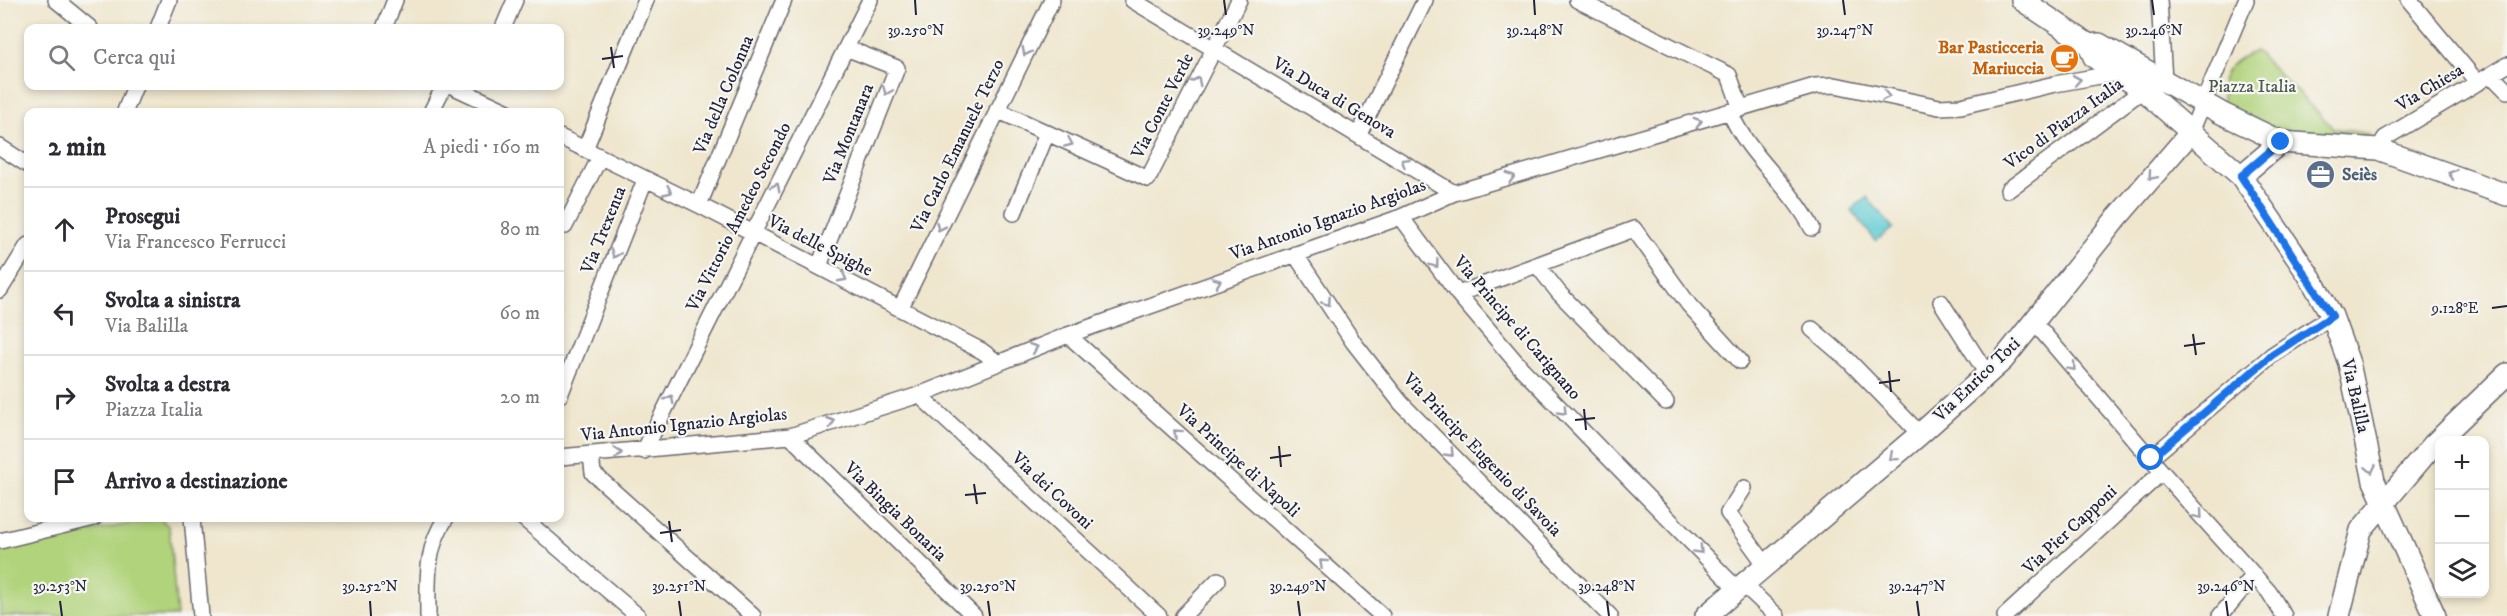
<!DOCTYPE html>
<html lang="it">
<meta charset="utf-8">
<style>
:root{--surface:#fff;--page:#f2f2f3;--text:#2b2b33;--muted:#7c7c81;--line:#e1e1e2}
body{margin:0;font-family:"IM FELL DW Pica",serif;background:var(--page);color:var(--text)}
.controls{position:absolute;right:18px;bottom:18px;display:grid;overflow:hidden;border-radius:12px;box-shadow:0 3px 9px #0003}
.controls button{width:54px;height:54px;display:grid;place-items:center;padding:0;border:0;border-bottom:2px solid var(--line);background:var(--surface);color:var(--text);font:30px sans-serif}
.stop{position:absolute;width:18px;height:18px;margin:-14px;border:4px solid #1a73e8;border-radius:50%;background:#fff}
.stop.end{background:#1a73e8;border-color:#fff;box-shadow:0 2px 6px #0008}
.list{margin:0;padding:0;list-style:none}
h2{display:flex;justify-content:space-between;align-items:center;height:78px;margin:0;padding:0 24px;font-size:26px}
h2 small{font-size:20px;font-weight:400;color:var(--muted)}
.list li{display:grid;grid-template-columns:39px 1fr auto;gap:18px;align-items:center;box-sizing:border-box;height:84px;padding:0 24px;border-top:2px solid var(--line)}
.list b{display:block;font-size:22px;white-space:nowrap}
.list p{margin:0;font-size:20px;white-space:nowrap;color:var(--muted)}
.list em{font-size:20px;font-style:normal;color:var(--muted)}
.icon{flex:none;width:33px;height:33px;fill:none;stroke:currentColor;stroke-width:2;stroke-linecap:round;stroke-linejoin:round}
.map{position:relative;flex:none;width:2507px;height:616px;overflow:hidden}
.search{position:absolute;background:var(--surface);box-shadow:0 3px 9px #0003;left:24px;top:24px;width:540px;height:66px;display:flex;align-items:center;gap:15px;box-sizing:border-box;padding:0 21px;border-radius:12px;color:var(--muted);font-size:22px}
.panel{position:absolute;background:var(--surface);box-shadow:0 3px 9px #0003;left:24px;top:108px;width:540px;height:414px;border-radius:12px}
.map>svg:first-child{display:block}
.green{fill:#b1d37b;stroke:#6a7a5b;stroke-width:1.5}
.water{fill:#5dcad2;stroke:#407686;stroke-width:1.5}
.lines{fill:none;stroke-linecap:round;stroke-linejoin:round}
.street-casing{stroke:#6a676e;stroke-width:18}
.secondary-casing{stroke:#6a676e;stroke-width:24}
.street{stroke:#fff;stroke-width:15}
.secondary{stroke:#fff;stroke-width:21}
.oneway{stroke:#9c9ca7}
.route{stroke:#1a73e8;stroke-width:8}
.ticks{fill:none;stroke:#22223b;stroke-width:2}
.labels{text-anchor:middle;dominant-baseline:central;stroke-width:4.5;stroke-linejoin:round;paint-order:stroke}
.food-label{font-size:18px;font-weight:bold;fill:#c56008;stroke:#f6f6f2;text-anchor:end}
.park-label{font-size:18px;fill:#4d574e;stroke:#f6f6f2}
.street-label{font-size:18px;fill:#22223b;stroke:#f6f6f2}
.service-label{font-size:18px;font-weight:bold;fill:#4e5e75;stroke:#f6f6f2;text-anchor:start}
.ticks-label{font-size:15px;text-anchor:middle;fill:#22223b;stroke:#f6f6f2;stroke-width:4.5;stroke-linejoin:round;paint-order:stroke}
</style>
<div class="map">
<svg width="2507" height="616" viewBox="0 0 2507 616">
<rect width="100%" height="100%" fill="#f6f6f2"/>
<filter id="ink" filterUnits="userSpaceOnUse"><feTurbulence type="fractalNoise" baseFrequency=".0167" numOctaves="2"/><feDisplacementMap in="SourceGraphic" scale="12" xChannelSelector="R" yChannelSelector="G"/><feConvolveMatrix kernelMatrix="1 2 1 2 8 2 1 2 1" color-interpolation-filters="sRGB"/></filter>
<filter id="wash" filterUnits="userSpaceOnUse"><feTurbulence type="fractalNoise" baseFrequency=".008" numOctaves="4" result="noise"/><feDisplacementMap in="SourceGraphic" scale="24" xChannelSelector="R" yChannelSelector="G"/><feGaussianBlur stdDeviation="1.35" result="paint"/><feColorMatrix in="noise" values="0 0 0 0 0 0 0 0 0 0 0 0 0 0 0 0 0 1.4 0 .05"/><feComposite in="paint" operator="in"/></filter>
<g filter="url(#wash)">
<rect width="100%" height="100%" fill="#efe6cd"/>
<path class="green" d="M2256 51 2333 128 2370 134 2361 140 2285 134 2224 105C2215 76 2230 60 2256 51Z
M160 518 169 527 177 616H0V549Z"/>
<path class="water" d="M1867 197 1893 228 1876 241 1851 210Z"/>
</g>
<g filter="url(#ink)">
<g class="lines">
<defs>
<path id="street" d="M56 0 90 28
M1132 0 1454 193
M1577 0 1729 75 1741 109
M2159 0 2164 80
M2409 0 2478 83
M158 28 169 0
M384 28 395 0
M503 28 515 0
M2491 75 2507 91
M452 86 508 112
M997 110 1148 179 1239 0
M125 111 135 86
M431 112 444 86
M1730 112C1748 156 1790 185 1812 228
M2191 132 2246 0
M1359 134 1425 0
M560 137 699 205 982 351 997 362
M0 147 28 165
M585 149 646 0
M2378 149 2385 138 2507 65
M2008 190 2143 90
M699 205 784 0
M1014 213 1047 133
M1401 217 1458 294 1522 369 1737 589
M560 225 565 226 600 157
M1295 254 1354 343 1401 403 1610 616
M1537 265 1559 293 1666 402
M819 266 897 68 846 48
M0 290 28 245
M1458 294 1634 229 1689 305 1740 361
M1941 302 1987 374
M900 309 1052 0
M2034 322 2162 472 2269 592 2284 616
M1812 329 1848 360 1920 434
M1068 335 1382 616
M560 395 645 180
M919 395 1159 616
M790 436 974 616
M644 451 870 0
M591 455 593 473 753 616
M560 457 790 436 919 395 1068 335 1401 217 1454 193 1815 86 1835 85 1939 107 1961 106 2055 84 2117 73
M2151 458 2272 355 2332 316
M1744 488 1728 513 1765 564
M192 518 201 616
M523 518 638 616
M0 541 94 518
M1742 583 1777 616
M428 616C428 580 425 549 446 518
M1183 616 1218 580
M2005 616 2162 472
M2220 616 2253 576"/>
<path id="secondary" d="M2022 0 2089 45
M2089 45 2094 57 2143 90 2241 176 2308 274 2332 316 2349 363 2374 481 2435 616
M2089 45 2099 44 2221 113 2281 142 2378 149 2507 195
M2241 176 2281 142
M1706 616 1920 434 2003 360 2115 220 2191 132
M2339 616 2361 530 2433 445 2507 374"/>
</defs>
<use href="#street" class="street-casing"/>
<use href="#secondary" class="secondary-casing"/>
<use href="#street" class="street"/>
<use href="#secondary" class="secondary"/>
</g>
<defs><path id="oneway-chevron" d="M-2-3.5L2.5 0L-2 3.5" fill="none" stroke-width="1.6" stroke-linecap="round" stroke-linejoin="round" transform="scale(1.5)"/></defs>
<g class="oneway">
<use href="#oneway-chevron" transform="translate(1026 52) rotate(117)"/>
<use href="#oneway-chevron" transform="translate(2077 80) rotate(-10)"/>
<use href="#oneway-chevron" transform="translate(1197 81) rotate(-63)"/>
<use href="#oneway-chevron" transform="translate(887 91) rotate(112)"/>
<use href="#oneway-chevron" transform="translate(1886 96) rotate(12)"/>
<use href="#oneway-chevron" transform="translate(1698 122) rotate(-16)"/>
<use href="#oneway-chevron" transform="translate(1069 143) rotate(24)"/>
<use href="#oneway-chevron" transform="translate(1405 162) rotate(-148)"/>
<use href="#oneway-chevron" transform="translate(2452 174) rotate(-161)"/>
<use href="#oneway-chevron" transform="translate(2152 176) rotate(131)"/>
<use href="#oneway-chevron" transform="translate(1511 177) rotate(-16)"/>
<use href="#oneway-chevron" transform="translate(776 187) rotate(-63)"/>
<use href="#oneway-chevron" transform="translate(668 191) rotate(25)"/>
<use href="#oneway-chevron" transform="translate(940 227) rotate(116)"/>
<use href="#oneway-chevron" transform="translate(615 254) rotate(112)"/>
<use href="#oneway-chevron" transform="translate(1435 264) rotate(54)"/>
<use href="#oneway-chevron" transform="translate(843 278) rotate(28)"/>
<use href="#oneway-chevron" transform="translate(1217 282) rotate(-20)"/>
<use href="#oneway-chevron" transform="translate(1327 302) rotate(56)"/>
<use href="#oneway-chevron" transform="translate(1034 348) rotate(-21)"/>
<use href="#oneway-chevron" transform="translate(2072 367) rotate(49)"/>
<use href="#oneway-chevron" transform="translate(670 399) rotate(-63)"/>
<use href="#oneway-chevron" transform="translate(1563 411) rotate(46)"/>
<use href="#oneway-chevron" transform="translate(831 422) rotate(-18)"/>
<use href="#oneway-chevron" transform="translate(1177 433) rotate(-138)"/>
<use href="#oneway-chevron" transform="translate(618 453) rotate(-4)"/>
<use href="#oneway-chevron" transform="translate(1450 453) rotate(46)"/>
<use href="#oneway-chevron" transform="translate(1893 457) rotate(140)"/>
<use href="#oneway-chevron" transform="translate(2371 469) rotate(78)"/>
<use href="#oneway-chevron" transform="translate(2199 515) rotate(49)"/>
<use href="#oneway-chevron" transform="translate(1699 550) rotate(46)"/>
<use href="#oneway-chevron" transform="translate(1323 563) rotate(-138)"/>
</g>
</g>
<g class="lines" filter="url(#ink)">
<path class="route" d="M2151 458 2272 355 2332 316 2241 176 2281 142"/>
</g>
<path class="ticks" d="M915 0 916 15M1224 0 1226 15M1534 0 1535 15M1843 0 1845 15M2152 0 2154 15M611 47 614 68M602 59 623 56M2492 308 2507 306M2193 334 2196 355M2184 346 2205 343M1889 371 1891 392M1879 383 1900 380M1584 409 1586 430M1575 420 1595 418M1279 446 1281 467M1270 458 1291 455M974 484 977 504M965 495 986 493M669 521 672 542M660 533 681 530M60 601 62 616M370 601 371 616M679 601 681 616M988 601 990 616M1298 601 1300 616M1607 601 1609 616M1917 601 1919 616M2226 601 2228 616"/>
<defs>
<symbol id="cafe-disc" viewBox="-11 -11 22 22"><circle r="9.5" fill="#e8710a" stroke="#f6f6f2"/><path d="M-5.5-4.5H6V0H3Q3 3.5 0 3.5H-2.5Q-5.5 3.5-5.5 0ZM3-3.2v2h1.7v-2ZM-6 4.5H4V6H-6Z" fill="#fff"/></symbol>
<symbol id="office-disc" viewBox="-11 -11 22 22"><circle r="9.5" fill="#5c6f8a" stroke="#f6f6f2"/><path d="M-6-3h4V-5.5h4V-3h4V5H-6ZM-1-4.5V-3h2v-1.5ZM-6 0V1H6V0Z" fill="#fff"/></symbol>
</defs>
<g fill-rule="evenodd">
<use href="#cafe-disc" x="2048" y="42" width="33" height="33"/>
<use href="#office-disc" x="2304" y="158" width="33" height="33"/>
</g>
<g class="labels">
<g class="food-label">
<text x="2044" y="48">Bar Pasticceria<tspan x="2044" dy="21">Mariuccia</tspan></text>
</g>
<g class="park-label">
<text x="2252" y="87">Piazza Italia</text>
</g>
<g class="street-label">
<text transform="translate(2430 88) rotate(-31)">Via Chiesa</text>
<text transform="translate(724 95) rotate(-67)">Via della Colonna</text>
<text transform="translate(1334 98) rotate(31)">Via Duca di Genova</text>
<text transform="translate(1163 106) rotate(-63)">Via Conte Verde</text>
<text transform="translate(2064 124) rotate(-36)">Vico di Piazza Italia</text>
<text transform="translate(849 134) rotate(-68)">Via Montanara</text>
<text transform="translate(958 146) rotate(-64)">Via Carlo Emanuele Terzo</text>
<text transform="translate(739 217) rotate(-63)">Via Vittorio Amedeo Secondo</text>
<text transform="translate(1328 220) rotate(-20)">Via Antonio Ignazio Argiolas</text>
<text transform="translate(604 230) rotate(-68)">Via Trexenta</text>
<text transform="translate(820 246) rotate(27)">Via delle Spighe</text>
<text transform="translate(1517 328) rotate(49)">Via Principe di Carignano</text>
<text transform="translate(1977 380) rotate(-44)">Via Enrico Toti</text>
<text transform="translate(2355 396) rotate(77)">Via Balilla</text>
<text transform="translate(684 425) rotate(-6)">Via Antonio Ignazio Argiolas</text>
<text transform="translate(1482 455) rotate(46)">Via Principe Eugenio di Savoia</text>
<text transform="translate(1238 461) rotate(42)">Via Principe di Napoli</text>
<text transform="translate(1052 491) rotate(43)">Via dei Covoni</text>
<text transform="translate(895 512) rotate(44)">Via Bingia Bonaria</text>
<text transform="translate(2070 530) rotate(-43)">Via Pier Capponi</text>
</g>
<g class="service-label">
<text x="2342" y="175">Seiès</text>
</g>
</g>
<g class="ticks-label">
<text x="916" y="35">39.250°N</text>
<text x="1226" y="35">39.249°N</text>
<text x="1535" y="35">39.248°N</text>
<text x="1845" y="35">39.247°N</text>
<text x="2154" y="35">39.246°N</text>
<text x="2455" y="313">9.128°E</text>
<text x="60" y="591">39.253°N</text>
<text x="370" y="591">39.252°N</text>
<text x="679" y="591">39.251°N</text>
<text x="988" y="591">39.250°N</text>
<text x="1298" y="591">39.249°N</text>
<text x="1607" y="591">39.248°N</text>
<text x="1917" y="591">39.247°N</text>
<text x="2226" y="591">39.246°N</text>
</g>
</svg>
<div class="controls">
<button>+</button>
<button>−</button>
<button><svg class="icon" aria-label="layers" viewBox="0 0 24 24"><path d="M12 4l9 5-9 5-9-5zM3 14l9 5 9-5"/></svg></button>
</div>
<div class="stop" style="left:2151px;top:458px"></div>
<div class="stop end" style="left:2281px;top:142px"></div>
<div class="search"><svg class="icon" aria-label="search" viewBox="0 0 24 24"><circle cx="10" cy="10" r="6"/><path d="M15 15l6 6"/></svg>Cerca qui</div>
<section class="panel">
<h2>2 min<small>A piedi · 160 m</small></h2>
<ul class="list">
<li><svg class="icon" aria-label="ahead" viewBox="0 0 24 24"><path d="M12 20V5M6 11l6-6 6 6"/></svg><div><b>Prosegui</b><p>Via Francesco Ferrucci</p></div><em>80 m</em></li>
<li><svg class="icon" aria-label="left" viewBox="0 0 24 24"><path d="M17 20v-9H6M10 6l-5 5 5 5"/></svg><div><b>Svolta a sinistra</b><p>Via Balilla</p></div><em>60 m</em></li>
<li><svg class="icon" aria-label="right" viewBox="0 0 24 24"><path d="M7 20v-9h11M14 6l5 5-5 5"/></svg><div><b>Svolta a destra</b><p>Piazza Italia</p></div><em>20 m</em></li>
<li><svg class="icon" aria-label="arrive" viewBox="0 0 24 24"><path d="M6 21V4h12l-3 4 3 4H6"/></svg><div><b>Arrivo a destinazione</b></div></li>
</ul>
</section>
</div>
